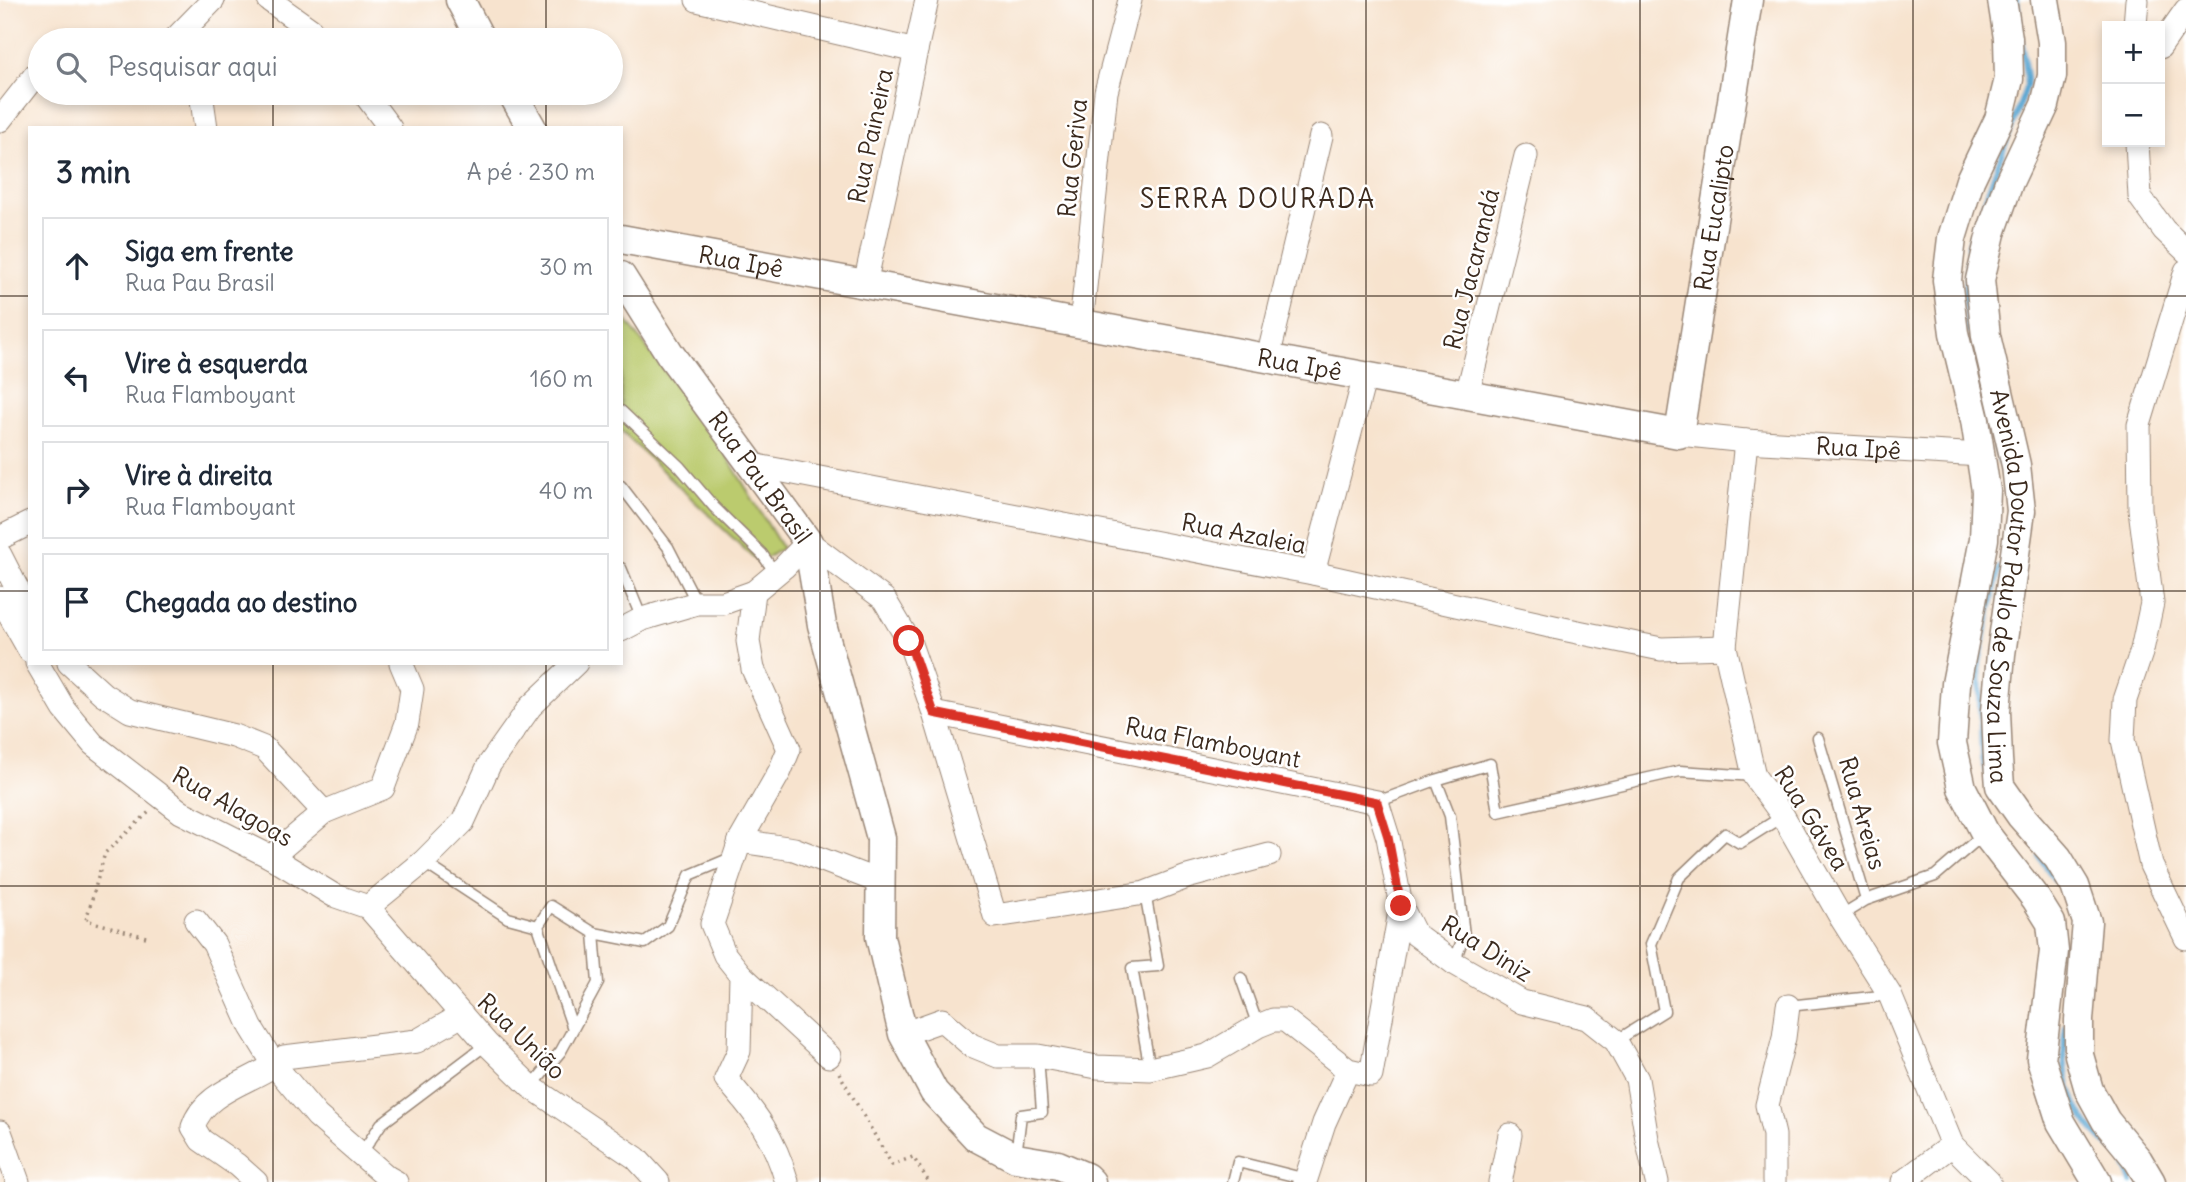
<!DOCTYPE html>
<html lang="pt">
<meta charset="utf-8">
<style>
:root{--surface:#fff;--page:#f2f2f3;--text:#1f2937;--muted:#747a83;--line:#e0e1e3}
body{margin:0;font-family:Delius,sans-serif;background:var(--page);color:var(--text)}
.controls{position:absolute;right:21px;top:21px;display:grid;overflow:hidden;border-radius:0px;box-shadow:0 4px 10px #0003}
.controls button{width:63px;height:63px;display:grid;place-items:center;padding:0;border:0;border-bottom:2px solid var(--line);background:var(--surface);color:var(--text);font:35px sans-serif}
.stop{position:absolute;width:21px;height:21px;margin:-16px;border:5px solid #d93025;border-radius:50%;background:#fff}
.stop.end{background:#d93025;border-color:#fff;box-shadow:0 2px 7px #0008}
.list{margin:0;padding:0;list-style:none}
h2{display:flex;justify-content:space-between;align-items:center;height:91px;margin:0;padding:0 28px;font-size:30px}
h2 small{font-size:23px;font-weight:400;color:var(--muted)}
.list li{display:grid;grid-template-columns:46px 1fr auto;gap:21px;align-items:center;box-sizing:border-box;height:98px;margin:0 14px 14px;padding:0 14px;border:2px solid var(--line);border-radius:0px}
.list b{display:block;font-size:26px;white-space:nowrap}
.list p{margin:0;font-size:23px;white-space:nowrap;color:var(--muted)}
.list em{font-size:23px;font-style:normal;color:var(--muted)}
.icon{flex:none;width:38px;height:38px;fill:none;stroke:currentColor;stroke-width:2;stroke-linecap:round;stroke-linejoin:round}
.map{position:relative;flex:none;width:2186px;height:1182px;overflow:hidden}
.search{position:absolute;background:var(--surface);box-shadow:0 4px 10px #0003;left:28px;top:28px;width:595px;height:77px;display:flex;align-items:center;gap:18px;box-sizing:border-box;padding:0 24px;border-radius:38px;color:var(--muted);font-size:26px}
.panel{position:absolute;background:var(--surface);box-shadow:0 4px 10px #0003;left:28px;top:126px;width:595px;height:539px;border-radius:0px}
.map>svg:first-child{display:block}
.green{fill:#bbcb6e;stroke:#7b7a46;stroke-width:2}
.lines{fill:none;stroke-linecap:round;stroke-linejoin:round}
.stream{stroke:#59a6d2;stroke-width:6}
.service-casing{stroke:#998676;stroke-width:13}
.minor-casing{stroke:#998676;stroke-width:25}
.tertiary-casing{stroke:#998676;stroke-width:31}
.path{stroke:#998676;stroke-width:3.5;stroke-dasharray:2 5;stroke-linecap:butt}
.service{stroke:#fff;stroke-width:10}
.minor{stroke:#fff;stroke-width:23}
.tertiary{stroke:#fff;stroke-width:28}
.route{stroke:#d93025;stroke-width:9}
.grid{fill:none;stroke:#3b2a1e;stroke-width:2;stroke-opacity:0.55}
.labels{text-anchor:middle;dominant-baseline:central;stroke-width:5;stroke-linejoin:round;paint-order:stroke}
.street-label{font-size:24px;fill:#3b2a1e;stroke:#fff}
.neighbourhood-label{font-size:26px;letter-spacing:2px;fill:#3b2a1e;stroke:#fff}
</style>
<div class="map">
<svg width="2186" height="1182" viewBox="0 0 2186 1182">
<rect width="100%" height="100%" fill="#fff"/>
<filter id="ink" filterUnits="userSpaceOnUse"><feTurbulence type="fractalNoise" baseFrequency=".0143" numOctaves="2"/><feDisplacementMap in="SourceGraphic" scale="14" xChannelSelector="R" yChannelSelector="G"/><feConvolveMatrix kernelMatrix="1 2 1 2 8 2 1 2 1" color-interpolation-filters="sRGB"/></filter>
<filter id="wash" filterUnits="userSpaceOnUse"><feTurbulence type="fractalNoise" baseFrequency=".00686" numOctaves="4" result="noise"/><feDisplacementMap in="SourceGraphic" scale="28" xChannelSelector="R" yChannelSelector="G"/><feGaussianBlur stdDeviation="1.57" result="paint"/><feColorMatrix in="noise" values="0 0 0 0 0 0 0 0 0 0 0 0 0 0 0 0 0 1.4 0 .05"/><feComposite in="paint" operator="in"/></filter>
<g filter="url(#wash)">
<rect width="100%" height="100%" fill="#f7e3ce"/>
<path class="green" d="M621 314 716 438 782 548 759 563 621 431Z"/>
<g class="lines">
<path class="stream" d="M2017 0 2019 21
M1968 332 1965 293 1969 244 2027 85 2021 39
M1990 428 2005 478
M1986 771 1982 759 1979 663 1999 568
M2040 857 2055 880
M2066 1027C2061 1059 2066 1092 2084 1119 2092 1130 2102 1139 2111 1148
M2125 1164 2132 1182"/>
</g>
</g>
<g filter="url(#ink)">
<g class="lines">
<defs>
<path id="service" d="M621 411 680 467 714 507 762 554 776 574
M621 486 668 547 697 603
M621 568 642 619
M1818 738 1866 900 1840 916
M1436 780 1450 816 1464 935 1454 963
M1377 802 1436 780 1490 764 1498 812 1680 771 1754 776
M423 862 508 918 538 926 551 906 594 933
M1145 893 1158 966 1132 968 1150 1069
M1866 900 1935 876 1985 833
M538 926 573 1029
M1241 978 1258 1026
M1788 1006 1890 995
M1616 1041 1664 1011 1651 944 1679 878 1725 834 1740 843 1783 816
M531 1087 561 1051 598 983 594 933 645 943 668 926 690 875 733 857
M361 1154 381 1124 487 1044
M1016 1156 1021 1115 1042 1112 1038 1056
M1233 1182 1238 1162 1306 1179"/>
<g id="minor">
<path d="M269 0 311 30 319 40"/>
<path d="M697 0 916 51"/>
<path d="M2135 26 2137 0"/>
<path d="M174 40 213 0"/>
<path d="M2160 47 2186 10"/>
<path d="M201 93 206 128"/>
<path d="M364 93 390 128"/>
<path d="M0 120 40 69"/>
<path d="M2137 142 2140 197 2164 230 2186 251"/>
<path d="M2186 271 2139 425 2140 509 2152 603 2142 650 2125 700 2123 740 2151 865 2186 938"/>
<path d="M865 284 927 0"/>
<path d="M1081 324 1106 92 1130 0"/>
<path d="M1268 358 1321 136"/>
<path d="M1467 395 1526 156"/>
<path id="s1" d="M1679 434 1746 441 1981 455"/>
<path d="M1746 441 1725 647 1754 776 1783 816 1840 916 1890 995 1952 1145 1989 1182"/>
<path d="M752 465 1313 573 1563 629 1661 649 1725 647"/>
<path d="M0 538 30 523"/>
<path d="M0 555 30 614"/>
<path d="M1313 573 1365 376"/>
<path d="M754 592 748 641 753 669 789 749 780 771 740 841 712 924 725 955 741 975 739 1051 726 1079C756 1113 774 1137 787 1182"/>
<path d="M0 598 30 651"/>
<path d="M621 630 642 619 697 603H723L754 592 784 567 808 542 884 599 909 641 934 713 995 916 1145 893 1187 877 1269 855"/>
<path d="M37 663 64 709 93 744 181 812 271 857 333 895 368 907"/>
<path d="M69 663 103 694 130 711 234 736 264 748 324 812"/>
<path d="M934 713 1377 802 1388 837 1401 906 1415 934 1454 963 1522 1002 1587 1018 1616 1041 1637 1079 1647 1139 1657 1182"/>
<path d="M740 841 794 849 880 882"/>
<path d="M271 857 324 812 383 788 407 723 412 689 401 663"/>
<path d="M368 907 487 1044 531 1087 636 1158 658 1182"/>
<path d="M368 907 423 862 463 822 489 765 530 707 576 663"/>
<path d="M196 921 214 944 251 1027 275 1066 317 1116 387 1177 396 1182"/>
<path d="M741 975 829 1056"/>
<path d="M903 1034 942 1020 971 1045 998 1056H1038L1097 1067 1150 1069 1207 1056 1258 1026 1273 1020H1285L1348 1070 1371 1075 1401 906"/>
<path d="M0 1132 18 1182"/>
<path d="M256 1182 237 1165 201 1140 193 1127C205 1088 258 1082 284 1057L417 1041 462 1015"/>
<path d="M1305 1182 1324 1123 1348 1070"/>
<path d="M1500 1182 1510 1135"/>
<path d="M1774 1182V1135L1767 1105 1784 1038 1788 1006"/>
<path d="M1903 1182 1952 1145"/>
</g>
<g id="tertiary">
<path d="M460 0 481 40"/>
<path d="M2002 0 2008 38 2009 79 1999 119 1970 180 1952 238 1947 280 1954 333 1975 420 1986 491 1984 539 1956 684 1952 743 1962 788 1985 833 2036 899 2051 923 2054 951 2041 1059 2061 1122 2097 1182"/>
<path id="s2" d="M2045 0 2052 42V76L2045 105 2009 182 1991 233 1980 280 1986 336 2016 465 2021 511 2001 654 1996 711 1998 759 2000 786 2021 816 2058 858 2075 886 2087 922 2079 1020V1055L2089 1090 2106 1121 2138 1160 2151 1182"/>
<path d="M512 93 532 128"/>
<path id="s3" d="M621 239 1679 434 1748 0"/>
<path id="s4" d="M621 276 670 354 808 542 822 625 881 838 880 937 903 1034 934 1092 976 1137 1016 1158 1058 1165 1086 1177 1091 1182"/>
</g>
</defs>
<use href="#service" class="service-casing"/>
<use href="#minor" class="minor-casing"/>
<use href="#tertiary" class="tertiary-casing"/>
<path class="path" d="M146 937 86 920 105 853 149 812
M839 1073 892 1165 913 1157 929 1182"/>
<use href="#service" class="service"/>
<use href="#minor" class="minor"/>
<use href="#tertiary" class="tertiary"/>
</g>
</g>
<g class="lines" filter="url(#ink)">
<path class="route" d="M909 641 934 713 1377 802 1388 837 1401 906"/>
</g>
<path class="grid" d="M273 0V40M546 0V40M820 0V1182M1093 0V1182M1366 0V1182M1640 0V1182M1913 0V1182M273 93V128M546 93V128M0 296H30M621 296H2186M0 591H30M621 591H2186M273 663V1182M546 663V1182M0 886H2186"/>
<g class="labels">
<g class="street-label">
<text transform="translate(870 136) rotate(-78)">Rua Paineira</text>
<text transform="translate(1072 158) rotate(-84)">Rua Geriva</text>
<text stroke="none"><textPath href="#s3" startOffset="1295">Rua Eucalipto</textPath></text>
<text stroke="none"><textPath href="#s3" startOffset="122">Rua Ipê</textPath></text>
<text transform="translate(1471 269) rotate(-76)">Rua Jacarandá</text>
<text stroke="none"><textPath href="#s3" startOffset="690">Rua Ipê</textPath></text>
<text stroke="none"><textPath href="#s1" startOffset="180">Rua Ipê</textPath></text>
<text stroke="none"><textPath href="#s4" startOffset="245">Rua Pau Brasil</textPath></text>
<text transform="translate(1244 533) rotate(11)">Rua Azaleia</text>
<text stroke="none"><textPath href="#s2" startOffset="604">Avenida Doutor Paulo de Souza Lima</textPath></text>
<text transform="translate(1213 742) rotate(11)">Rua Flamboyant</text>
<text transform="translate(233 806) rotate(30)">Rua Alagoas</text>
<text transform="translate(1863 813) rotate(74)">Rua Areias</text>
<text transform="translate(1812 818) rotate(58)">Rua Gávea</text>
<text transform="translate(1487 948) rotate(32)">Rua Diniz</text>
<text transform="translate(522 1036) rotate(44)">Rua União</text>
</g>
<g class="neighbourhood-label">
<text x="1258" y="198">SERRA DOURADA</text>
</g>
</g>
</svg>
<div class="controls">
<button>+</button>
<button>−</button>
</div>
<div class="stop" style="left:909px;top:641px"></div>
<div class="stop end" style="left:1401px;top:906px"></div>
<div class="search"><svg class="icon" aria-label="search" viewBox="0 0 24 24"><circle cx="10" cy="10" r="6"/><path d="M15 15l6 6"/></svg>Pesquisar aqui</div>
<section class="panel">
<h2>3 min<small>A pé · 230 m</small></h2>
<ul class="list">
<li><svg class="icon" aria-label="ahead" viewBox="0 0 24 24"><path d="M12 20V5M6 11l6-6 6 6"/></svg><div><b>Siga em frente</b><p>Rua Pau Brasil</p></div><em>30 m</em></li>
<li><svg class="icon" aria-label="left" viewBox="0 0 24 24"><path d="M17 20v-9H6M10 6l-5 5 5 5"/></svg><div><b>Vire à esquerda</b><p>Rua Flamboyant</p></div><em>160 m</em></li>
<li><svg class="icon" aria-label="right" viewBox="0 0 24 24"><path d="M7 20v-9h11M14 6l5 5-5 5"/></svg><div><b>Vire à direita</b><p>Rua Flamboyant</p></div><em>40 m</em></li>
<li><svg class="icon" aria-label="arrive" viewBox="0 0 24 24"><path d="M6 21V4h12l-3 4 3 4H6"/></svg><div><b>Chegada ao destino</b></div></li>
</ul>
</section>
</div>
